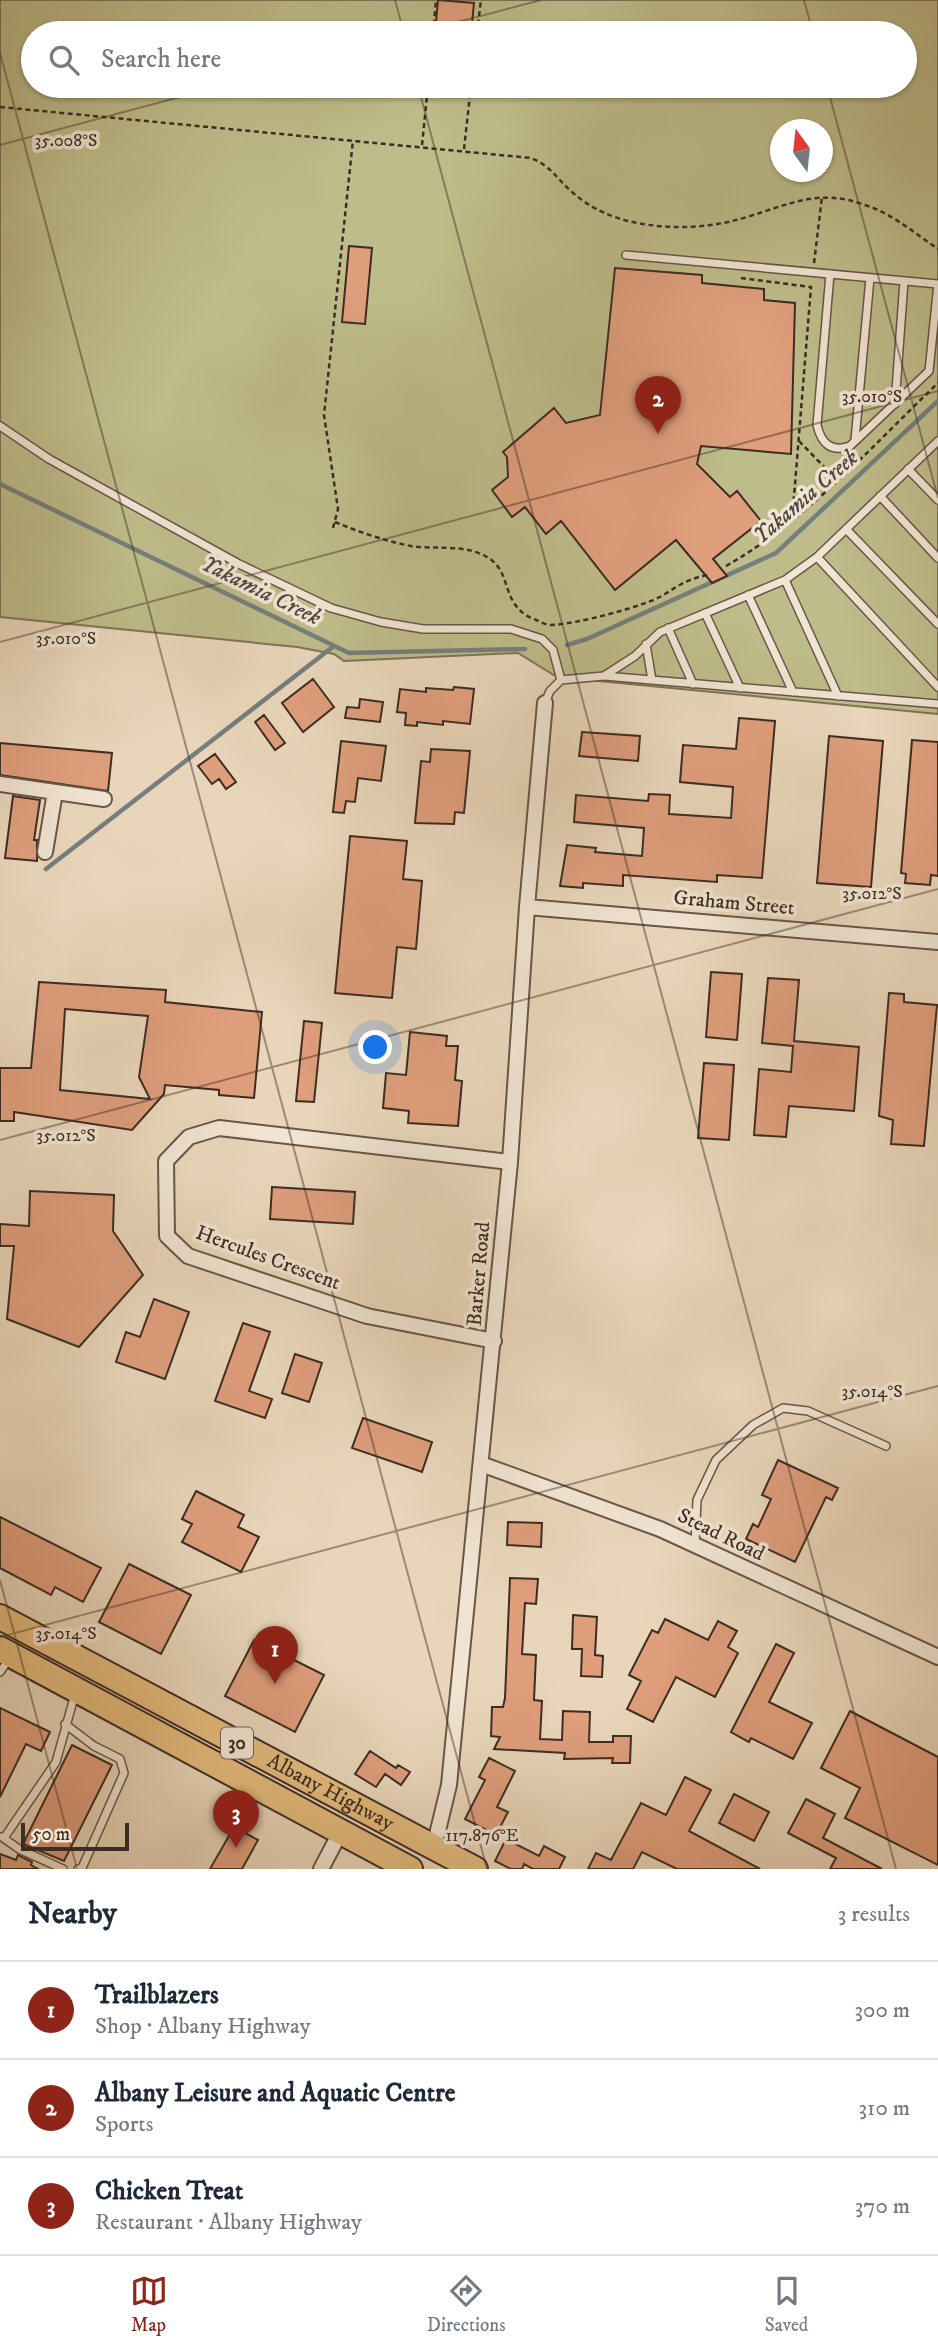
<!DOCTYPE html>
<meta charset="utf-8">
<style>
:root{--surface:#fff;--page:#f2f2f3;--text:#1f2937;--muted:#747a83;--line:#e0e1e3;--accent:#8f2418}
body{margin:0;font-family:"IM FELL DW Pica",serif;background:var(--page);color:var(--text)}
.compass{position:absolute;left:770px;top:119px;width:63px;height:63px;border-radius:50%;background:var(--surface);box-shadow:0 2px 5px #0004;rotate:345deg}
.scale{position:absolute;left:21px;bottom:18px;width:108px;box-sizing:border-box;padding-left:7px;border:4px solid #3d2c22;border-top:0;font-size:19px;line-height:24px;white-space:nowrap;color:#3d2c22;-webkit-text-stroke:5px #f1e4d2;paint-order:stroke}
.you{position:absolute;left:376px;top:1048px;width:24px;height:24px;margin:-18px;border:5px solid #fff;border-radius:50%;background:#1a73e8;box-shadow:0 0 0 10px #1a73e833}
.badge{display:grid;place-items:center;width:46px;height:46px;border-radius:50%;background:var(--accent);color:#fff;font-size:23px;font-weight:700}
.pin{position:absolute;translate:-50% -58px;filter:drop-shadow(0 2px 4px #0008)}
.pin::after{content:'';position:absolute;top:37px;width:24px;height:21px;background:inherit;clip-path:polygon(0 0,100% 0,50% 100%)}
.list{margin:0;padding:0;list-style:none}
h2{display:flex;justify-content:space-between;align-items:center;height:91px;margin:0;padding:0 28px;font-size:30px}
h2 small{font-size:23px;font-weight:400;color:var(--muted)}
.list li{display:grid;grid-template-columns:46px 1fr auto;gap:21px;align-items:center;box-sizing:border-box;height:98px;padding:0 28px;border-top:2px solid var(--line)}
.list b{display:block;font-size:26px;white-space:nowrap}
.list p{margin:0;font-size:23px;white-space:nowrap;color:var(--muted)}
.list em{font-size:23px;font-style:normal;color:var(--muted)}
.icon{flex:none;width:38px;height:38px;fill:none;stroke:currentColor;stroke-width:2;stroke-linecap:round;stroke-linejoin:round}
.map{position:relative;flex:none;width:938px;height:1869px;overflow:hidden}
.search{position:absolute;background:var(--surface);box-shadow:0 2px 5px #0004;left:21px;right:21px;top:21px;height:77px;display:flex;align-items:center;gap:18px;box-sizing:border-box;padding:0 24px;border-radius:38px;color:var(--muted);font-size:26px}
.sheet{height:385px;background:var(--surface)}
nav{display:flex;justify-content:space-around;align-items:center;box-sizing:border-box;height:98px;border-top:2px solid var(--line);background:var(--surface);font-size:19px;color:var(--muted)}
nav a{display:grid;justify-items:center;gap:4px}
nav .on{color:var(--accent)}
.map>svg:first-child{display:block}
.green{fill:#bebc8a;stroke:#7e7456;stroke-width:2;fill-rule:evenodd}
.lines{fill:none;stroke-linecap:round;stroke-linejoin:round}
.stream{stroke:#757f7d;stroke-width:4.5}
.building{fill:#df9e7c;stroke:#3d2c22;stroke-width:2;fill-rule:evenodd}
.service-casing{stroke:#685648;stroke-width:10}
.minor-casing{stroke:#685648;stroke-width:18}
.trunk-casing{stroke:#3d2c22;stroke-width:28}
.path{stroke:#3d2c22;stroke-width:2.5;stroke-dasharray:5 3.5;stroke-linecap:butt}
.service{stroke:#f1e4d2;stroke-width:7}
.minor{stroke:#f1e4d2;stroke-width:14}
.trunk{stroke:#e4bb7d;stroke-width:24}
.ticks{fill:none;stroke:#3d2c22;stroke-width:2;stroke-opacity:0.45}
.labels{text-anchor:middle;dominant-baseline:central;stroke-width:7;stroke-linejoin:round;paint-order:stroke}
.shield{fill:#f1e4d2;stroke:#736357;stroke-width:2}
.shield-label{font-size:19px;font-weight:bold;fill:#3d2c22}
.street-label{font-size:21px;fill:#3d2c22;stroke:#f1e4d2}
.water-label{font-size:23px;font-style:italic;fill:#504840;stroke:#f1e4d2}
.ticks-label{font-size:18px;text-anchor:middle;fill:#3d2c22;stroke:#f1e4d2;stroke-width:7;stroke-linejoin:round;paint-order:stroke}
</style>
<div class="map">
<svg width="938" height="1869" viewBox="0 0 938 1869">
<rect width="100%" height="100%" fill="#e9d6ba"/>
<filter id="stains"><feTurbulence type="fractalNoise" baseFrequency=".00286" numOctaves="4"/><feColorMatrix values="0 0 0 0 .2 0 0 0 0 .09 0 0 0 0 .02 0 0 0 .5 -.17"/></filter>
<radialGradient id="worn" r=".72"><stop offset=".6" stop-color="#630" stop-opacity="0"/><stop offset="1" stop-color="#630" stop-opacity=".3"/></radialGradient>
<path class="green" d="M0 0H938V714L557 677 518 653 344 661 334 654 297 647 0 617ZM33 33H905V86H33ZM780 130H822V172H780Z"/>
<g class="lines">
<path class="stream" d="M0 484 349 653 525 649
M567 645 587 639 776 553 938 401
M46 869 334 646"/>
</g>
<path class="building" d="M438 0 474 3 471 33H435Z
M349 246 372 248 365 324 342 322Z
M615 268 702 275V283L764 289V300L795 303 791 454 701 446 697 464 730 497 737 491 761 521 713 559 727 576 712 583 676 540 615 590 561 521 546 534 525 507 512 517 492 490 508 477 507 457 503 452 554 408 566 423 600 415Z
M313 679 334 707 303 732 282 703Z
M454 687 474 689 470 724 443 721V725L417 722V726L405 725 406 713 397 712 400 689 426 692V688L453 690Z
M360 699 383 702 380 722 345 718 347 707 359 708Z
M264 715 285 743 275 750 255 722Z
M739 718 775 721 762 878 717 875V882L623 875V886L583 883V888L560 886 567 845 596 848 595 852 642 856 644 828 574 822 576 795 648 801 649 794 670 795 669 814 731 818 733 787 680 782 683 745 736 749Z
M582 732 640 736 638 761 579 756Z
M829 736 883 741 871 887 817 883Z
M912 740 938 742V876L931 875 930 885 905 883 906 874 901 873Z
M341 741 386 746 381 781 358 778 355 802 346 801 344 813 333 812Z
M0 743 112 753 108 791 0 775Z
M431 749 470 751 464 813 455 812 454 824 415 823 421 761 430 762Z
M215 754 236 782 226 789 219 779 212 784 198 766Z
M13 796 40 800 34 840H37V861L5 858Z
M350 836 407 841 403 879 422 881 416 949 397 947 392 998 335 993Z
M711 972 742 974 737 1040 706 1037Z
M768 978 799 980 794 1041 859 1047 854 1111 789 1106 786 1137 754 1135 759 1069 791 1072 793 1046 762 1043Z
M39 982 166 990 165 1002 262 1012 254 1098 219 1095V1090L165 1085 164 1094 132 1130 14 1112V1121H0V1068H31ZM65 1009 148 1016 139 1077 150 1099 60 1090Z
M889 993 904 994V1002L937 1005 924 1146 891 1144 893 1120 879 1116Z
M304 1021 322 1023 314 1102 296 1101Z
M410 1032 447 1036 446 1046H458L455 1080 462 1081 458 1126 408 1123 409 1111 383 1108 386 1073 406 1075Z
M704 1063 734 1065 729 1140 698 1138Z
M272 1187 355 1192 353 1224 270 1219Z
M30 1191 114 1195 113 1231 143 1275 79 1347 7 1319 14 1246H0V1224L29 1226Z
M154 1299 189 1312 165 1379 116 1362 126 1332 140 1337Z
M243 1323 270 1332 249 1391 272 1399 265 1418 215 1401Z
M295 1354 322 1363 309 1402 282 1393Z
M363 1418 432 1442 422 1472 352 1448Z
M778 1460 838 1488 832 1500 826 1497 795 1562 746 1539 753 1524 758 1527 771 1499 762 1495Z
M196 1491 244 1515 238 1527 259 1537 241 1572 182 1542 192 1524 182 1519Z
M0 1517 101 1568 83 1602 55 1587 51 1595 0 1568Z
M508 1522 542 1523 541 1547 507 1545Z
M129 1564 191 1595 161 1654 99 1622Z
M510 1578 538 1579 536 1604 525 1603 522 1654 536 1655 534 1700 542 1701 540 1739 562 1740 563 1711 590 1712 589 1742H613V1736H631L630 1763H612L613 1758 564 1759 565 1753 494 1749 500 1737 491 1736 492 1707H503L505 1698Z
M573 1615 597 1617 595 1655 603 1656 602 1677 581 1676 582 1649H572Z
M665 1619 708 1640 718 1621 737 1631 728 1647 738 1653 715 1697 676 1677 653 1722 627 1709 641 1681 629 1675 652 1630 658 1633Z
M254 1640 324 1675 295 1732 225 1696Z
M776 1644 794 1653 769 1702 812 1723 793 1759 751 1738 749 1742 731 1732Z
M0 1708 50 1732 41 1751 26 1744 0 1797Z
M850 1711 938 1757V1865L845 1818 860 1788 821 1768Z
M72 1745 112 1765 64 1861 23 1844Z
M370 1751 396 1768 398 1765 410 1772 401 1785 385 1774 376 1787 355 1774Z
M489 1758 515 1771 497 1807 508 1812 496 1835 465 1819 485 1780 479 1777Z
M685 1777 711 1790 689 1831 760 1869H677L642 1852 633 1869H588L596 1853 611 1860 641 1803 666 1815Z
M734 1794 769 1812 754 1841 719 1823Z
M806 1799 835 1814 823 1838 882 1869H830L836 1858 788 1833Z
M234 1827 258 1840 242 1869H210Z
M506 1839 539 1856 544 1846 565 1857 559 1869H533L524 1864 522 1869H511L495 1861Z
M0 1854 16 1860 18 1855 32 1862 31 1865 38 1869H0Z"/>
<g class="lines">
<defs>
<path id="service" d="M626 255 938 284
M830 274 817 425C821 443 831 453 850 446L929 371 938 284
M895 404 904 281
M0 426 49 459 239 564 331 608 381 622 423 629H511L542 639 553 650 561 680
M855 440 870 278
M908 469 938 500
M880 496 938 558
M846 529 938 624
M817 557 938 687
M785 580 838 696
M748 595 793 692
M705 613 740 688
M668 628 693 684
M646 644 652 680
M604 676 635 656 660 632 785 580 817 557 938 441
M545 703 550 691 561 680 604 676 938 704
M695 1546 697 1500 716 1460 753 1425 783 1408 808 1411 886 1446
M0 1672 10 1658
M65 1724 94 1746 120 1759 124 1773 82 1868 78 1869
M2 1837 19 1849 63 1869
M4 1838 56 1762 75 1694"/>
<path id="minor" d="M0 784 104 799
M45 852 55 792
M527 907 938 942
M494 1341 367 1316 188 1256 167 1236 166 1161 189 1137 219 1128 510 1162
M481 1464 660 1529 938 1657
M434 1847 449 1785 510 1162 527 907 545 703
M321 1869 341 1831"/>
<g id="trunk">
<path id="s1" d="M0 1617 475 1869"/>
<path d="M0 1649 410 1869"/>
</g>
</defs>
<use href="#service" class="service-casing"/>
<use href="#minor" class="minor-casing"/>
<use href="#trunk" class="trunk-casing"/>
<path class="path" d="M433 33 436 0
M477 33 481 0
M0 107 531 158C551 166 556 178 571 191 589 208 612 218 637 223 674 230 711 228 747 217 790 204 819 188 865 205 891 213 916 234 938 249
M422 145 428 86
M464 149 471 86
M814 263 822 197
M741 278 811 287 792 521
M799 441 837 480
M335 522C359 532 385 541 411 546 436 550 467 543 490 559 512 574 501 603 531 618 538 620 544 625 551 625 572 625 648 606 665 594 679 585 690 578 708 575
M333 528 338 509 324 415 353 140
M726 566C807 520 871 447 938 383"/>
<use href="#service" class="service"/>
<use href="#minor" class="minor"/>
<use href="#trunk" class="trunk"/>
</g>
<path class="ticks" d="M395 0 404 33M804 0 813 33M416 33 541 0M0 53 487 1869M418 86 896 1869M827 86 938 498M0 145 221 86M0 642 938 391M0 1140 938 889M0 1580 77 1869M0 1637 938 1386"/>
<g class="labels">
<rect class="shield" x="221" y="1727.5" width="32" height="31" rx="5"/>
<g class="shield-label">
<text x="237" y="1743">30</text>
</g>
<g class="street-label">
<text transform="translate(734 903) rotate(5)">Graham Street</text>
<text transform="translate(268 1258) rotate(20)">Hercules Crescent</text>
<text transform="translate(479 1274) rotate(-85)">Barker Road</text>
<text transform="translate(721 1535) rotate(26)">Stead Road</text>
<text stroke="none"><textPath href="#s1" startOffset="374">Albany Highway</textPath></text>
</g>
<g class="water-label">
<text transform="translate(806 497) rotate(-41)">Yakamia Creek</text>
<text transform="translate(261 591) rotate(26)">Yakamia Creek</text>
</g>
</g>
<g class="ticks-label">
<text x="66" y="146">35.008°S</text>
<text x="872" y="402">35.010°S</text>
<text x="66" y="644">35.010°S</text>
<text x="872" y="899">35.012°S</text>
<text x="66" y="1141">35.012°S</text>
<text x="872" y="1397">35.014°S</text>
<text x="66" y="1639">35.014°S</text>
<text x="482" y="1841">117.876°E</text>
</g>
<rect width="100%" height="100%" filter="url(#stains)"/>
<rect width="100%" height="100%" fill="url(#worn)"/>
</svg>
<svg class="compass" viewBox="-18 -18 36 36"><path d="M0-13l5 13h-10z" fill="#e53935"/><path d="M0 13l5-13h-10z" fill="#747a83"/></svg>
<div class="scale">50 m</div>
<div class="you"></div>
<div class="pin badge" style="left:275px;top:1684px">1</div>
<div class="pin badge" style="left:658px;top:434px">2</div>
<div class="pin badge" style="left:236px;top:1848px">3</div>
<div class="search"><svg class="icon" aria-label="search" viewBox="0 0 24 24"><circle cx="10" cy="10" r="6"/><path d="M15 15l6 6"/></svg>Search here</div>
</div>
<section class="sheet">
<h2>Nearby<small>3 results</small></h2>
<ul class="list">
<li><span class="badge">1</span><div><b>Trailblazers</b><p>Shop · Albany Highway</p></div><em>300 m</em></li>
<li><span class="badge">2</span><div><b>Albany Leisure and Aquatic Centre</b><p>Sports</p></div><em>310 m</em></li>
<li><span class="badge">3</span><div><b>Chicken Treat</b><p>Restaurant · Albany Highway</p></div><em>370 m</em></li>
</ul>
</section>
<nav>
<a class="on"><svg class="icon" aria-label="map" viewBox="0 0 24 24"><path d="M3 6l6-2 6 2 6-2v14l-6 2-6-2-6 2zM9 4v14M15 6v14"/></svg>Map</a>
<a><svg class="icon" aria-label="directions" viewBox="0 0 24 24"><path d="M12 3l9 9-9 9-9-9zM9 14v-3h6M13 9l2 2-2 2"/></svg>Directions</a>
<a><svg class="icon" aria-label="saved" viewBox="0 0 24 24"><path d="M7 4h10v16l-5-4-5 4z"/></svg>Saved</a>
</nav>
